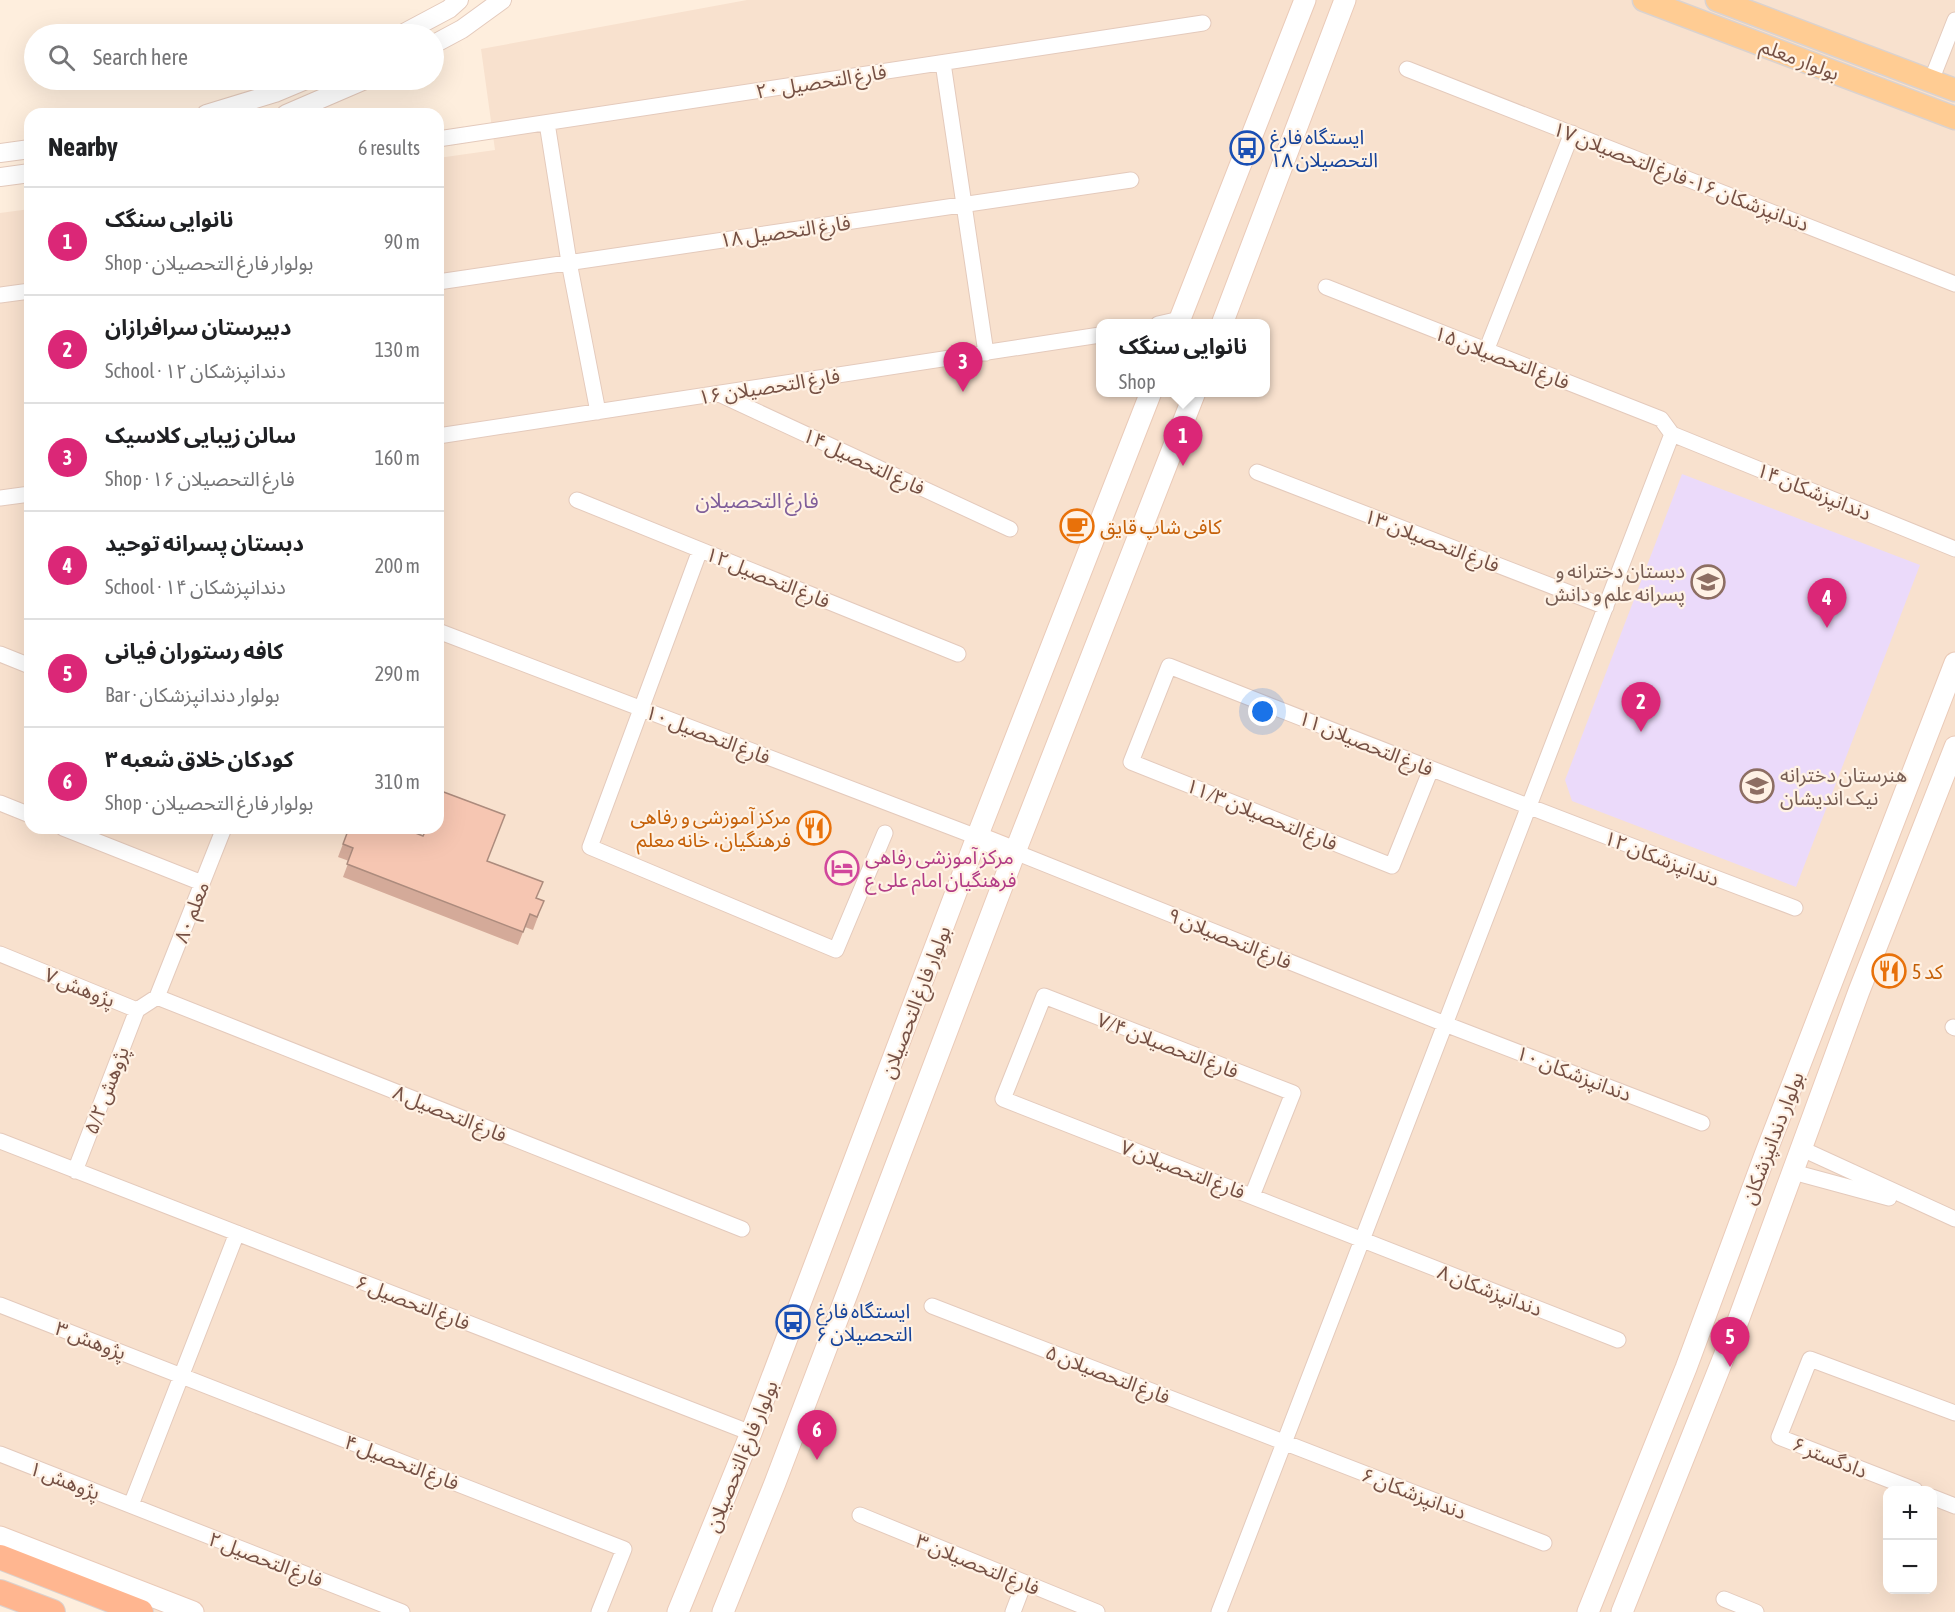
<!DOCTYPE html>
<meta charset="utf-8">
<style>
:root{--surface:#fff;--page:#f2f2f2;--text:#202124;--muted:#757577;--line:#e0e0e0;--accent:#db2777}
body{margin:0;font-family:"Asap Condensed","Noto Sans Arabic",sans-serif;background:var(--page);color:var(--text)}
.controls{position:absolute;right:18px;bottom:18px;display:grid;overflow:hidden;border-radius:12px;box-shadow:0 6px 24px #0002}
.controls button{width:54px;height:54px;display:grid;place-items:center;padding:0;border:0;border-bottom:2px solid var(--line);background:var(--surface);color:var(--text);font:30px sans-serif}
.you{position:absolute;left:1263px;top:712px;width:21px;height:21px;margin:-15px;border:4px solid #fff;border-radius:50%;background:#1a73e8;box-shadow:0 0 0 9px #1a73e833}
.badge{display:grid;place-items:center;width:39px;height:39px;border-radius:50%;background:var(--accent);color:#fff;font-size:20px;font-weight:700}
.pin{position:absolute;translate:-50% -50px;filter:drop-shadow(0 2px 3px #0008)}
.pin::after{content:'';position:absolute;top:32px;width:21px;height:18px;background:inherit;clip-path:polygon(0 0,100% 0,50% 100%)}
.popup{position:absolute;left:1096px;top:319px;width:174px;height:78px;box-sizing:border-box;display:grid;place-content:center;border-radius:12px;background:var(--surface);filter:drop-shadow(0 2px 4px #0005);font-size:20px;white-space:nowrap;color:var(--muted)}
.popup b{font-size:22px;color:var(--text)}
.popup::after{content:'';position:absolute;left:50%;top:100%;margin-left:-12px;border:12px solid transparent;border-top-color:var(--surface)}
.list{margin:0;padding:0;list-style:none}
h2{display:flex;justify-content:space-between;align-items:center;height:78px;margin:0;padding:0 24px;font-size:26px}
h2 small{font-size:20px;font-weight:400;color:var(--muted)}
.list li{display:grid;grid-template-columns:39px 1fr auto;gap:18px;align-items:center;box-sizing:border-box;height:108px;padding:0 24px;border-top:2px solid var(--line)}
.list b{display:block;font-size:22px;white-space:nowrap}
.list p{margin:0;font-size:20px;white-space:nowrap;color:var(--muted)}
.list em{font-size:20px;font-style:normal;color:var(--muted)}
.icon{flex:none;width:33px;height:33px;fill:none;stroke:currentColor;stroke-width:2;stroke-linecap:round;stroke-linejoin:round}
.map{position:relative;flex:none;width:1955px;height:1612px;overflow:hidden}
.search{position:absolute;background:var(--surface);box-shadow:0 6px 24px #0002;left:24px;top:24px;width:420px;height:66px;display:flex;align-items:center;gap:15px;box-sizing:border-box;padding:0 21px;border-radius:33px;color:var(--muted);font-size:22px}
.panel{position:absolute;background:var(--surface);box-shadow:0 6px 24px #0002;left:24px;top:108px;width:420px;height:726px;border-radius:18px}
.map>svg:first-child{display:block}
.residential{fill:#f8e1ce;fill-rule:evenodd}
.education{fill:#ebdafa}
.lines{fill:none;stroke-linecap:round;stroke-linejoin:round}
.minor-casing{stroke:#e4cabc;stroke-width:17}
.tertiary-casing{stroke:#e4cabc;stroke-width:20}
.secondary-casing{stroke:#eacab8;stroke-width:23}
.primary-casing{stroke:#dbd2ce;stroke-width:25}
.trunk-casing{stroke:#dbd2ce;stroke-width:26}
.minor{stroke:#fff;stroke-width:15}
.tertiary{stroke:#fff;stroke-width:18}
.secondary{stroke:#fff;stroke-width:21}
.primary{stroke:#ffcc93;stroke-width:22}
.trunk{stroke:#ffb690;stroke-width:24}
.wall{fill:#d4aa99}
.building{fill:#f6c6b2;stroke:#ac8b7d;stroke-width:1.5}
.labels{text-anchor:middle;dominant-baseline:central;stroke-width:4.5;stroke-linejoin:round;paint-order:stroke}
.street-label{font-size:20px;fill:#755044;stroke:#fff2e5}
.transit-label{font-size:20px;fill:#164399;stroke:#fff2e5;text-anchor:start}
.food-label{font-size:20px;fill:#c56008;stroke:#fff2e5;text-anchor:start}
.education-label{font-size:20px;fill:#785e54;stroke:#fff2e5;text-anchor:end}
.hotel-label{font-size:20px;fill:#b23c85;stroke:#fff2e5;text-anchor:start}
.neighbourhood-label{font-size:21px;fill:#805f9a;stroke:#fff2e5}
</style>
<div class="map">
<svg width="1955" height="1612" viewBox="0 0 1955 1612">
<rect width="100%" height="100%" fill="#feeedd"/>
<path class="residential" d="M747 0H1955V1612H138L0 1559V213L30 209V828H438V158L495 150 481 49ZM1100 324H1266V392H1100ZM1888 1490H1932V1590H1888Z"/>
<path class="education" d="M1682 474 1920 565 1796 887 1572 801 1565 780Z"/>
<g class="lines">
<defs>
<path id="minor" d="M943 63 986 353
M1407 69 1955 284
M1931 81 1955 20
M547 123 569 262 598 412
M438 139 1203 23
M438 282 1131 180
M1326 287 1661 419 1672 434 1955 549
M0 295 30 291
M1158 324 1180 319
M1486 351 1572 133
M719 394 1010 529
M438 436 1100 335
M1257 472 1606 607
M0 498 30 494
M577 500 958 654
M700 550 590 847 836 950 885 833
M438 631 977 837
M0 654 30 666
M1431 769 1392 866 1131 762 1169 666C1377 748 1585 829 1795 908
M0 803 30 815
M63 828 202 883
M1015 852 1445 1024 1702 1123
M0 954 137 1010 157 997
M157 997 742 1229
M157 997 224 828
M1953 1027 1955 1028
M0 1141 751 1433
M1800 1148 1955 1219
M75 1171 137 1010
M1793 1172 1889 1198
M1252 1196 1293 1093 1044 996 1003 1099 1618 1340
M0 1305 624 1549 599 1612
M932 1306 1544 1543
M0 1454 402 1612
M1915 1490 1779 1437 1810 1359 1955 1413
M1932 1497 1955 1506
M131 1505 237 1233
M860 1515 1097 1612
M1724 1599 1756 1612
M1013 1612 1024 1583
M1219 1612 1672 434"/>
<path id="tertiary" d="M402 34 449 9 459 0
M434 44 462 29 502 0
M206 114 275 93 306 80
M286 114 365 80
M0 153 30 149
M0 177 30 173"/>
<path id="secondary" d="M1178 324 1305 0
M1222 324 1345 0
M977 837 1015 852
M0 1537 193 1612
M678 1612 751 1433 977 837 1151 392
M723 1612 775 1483 1015 852 1195 392
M1588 1612 1686 1368 1765 1155 1955 663
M1622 1612 1735 1329 1859 991 1955 747"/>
<path id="primary" d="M1644 0 1955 118
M1717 0 1955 90"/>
<path id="trunk" d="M0 1557 141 1612
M0 1592 53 1612"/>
</defs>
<use href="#minor" class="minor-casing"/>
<use href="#tertiary" class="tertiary-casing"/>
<use href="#secondary" class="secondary-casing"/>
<use href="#primary" class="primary-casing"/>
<use href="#trunk" class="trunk-casing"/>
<use href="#minor" class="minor"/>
<use href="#tertiary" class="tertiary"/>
<use href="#secondary" class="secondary"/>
<use href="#primary" class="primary"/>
<use href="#trunk" class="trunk"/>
</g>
<path class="wall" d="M349 828 360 831 423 836 487 861 537 898 539 914 533 930 525 927 518 945 343 877 349 861 338 857Z"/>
<path class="building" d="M441 791 505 815 487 861 543 882 536 898 544 901 537 917 530 914 523 932 347 864 353 848 343 844 349 828H354L360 831 362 828H403L423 836 427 828H438V799Z"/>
<defs>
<symbol id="bus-ring" viewBox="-11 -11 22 22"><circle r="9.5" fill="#fff2e5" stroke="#1a4fb4" stroke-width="1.5"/><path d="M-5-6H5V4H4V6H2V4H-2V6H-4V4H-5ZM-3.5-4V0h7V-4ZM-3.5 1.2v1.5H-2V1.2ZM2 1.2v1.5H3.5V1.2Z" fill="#1a4fb4"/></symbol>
<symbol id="cafe-ring" viewBox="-11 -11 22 22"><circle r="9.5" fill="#fff2e5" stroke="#e8710a" stroke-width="1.5"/><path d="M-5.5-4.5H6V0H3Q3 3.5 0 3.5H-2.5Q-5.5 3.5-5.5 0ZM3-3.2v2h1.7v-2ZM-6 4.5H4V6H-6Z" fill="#e8710a"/></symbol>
<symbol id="school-ring" viewBox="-11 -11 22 22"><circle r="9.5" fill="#fff2e5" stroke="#8d6e63" stroke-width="1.5"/><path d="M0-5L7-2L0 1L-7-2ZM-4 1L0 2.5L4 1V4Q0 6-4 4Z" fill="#8d6e63"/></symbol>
<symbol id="restaurant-ring" viewBox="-11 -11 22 22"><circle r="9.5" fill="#fff2e5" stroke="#e8710a" stroke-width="1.5"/><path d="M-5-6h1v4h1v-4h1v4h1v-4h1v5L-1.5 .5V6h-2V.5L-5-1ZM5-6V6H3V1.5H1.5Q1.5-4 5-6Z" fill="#e8710a"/></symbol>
<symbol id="hotel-ring" viewBox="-11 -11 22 22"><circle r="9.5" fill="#fff2e5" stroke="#d1479c" stroke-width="1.5"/><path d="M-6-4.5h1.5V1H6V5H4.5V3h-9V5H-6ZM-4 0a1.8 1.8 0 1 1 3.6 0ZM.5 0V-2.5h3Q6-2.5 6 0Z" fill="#d1479c"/></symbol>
</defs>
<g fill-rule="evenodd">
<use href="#bus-ring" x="1228" y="129" width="38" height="38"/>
<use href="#cafe-ring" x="1058" y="507" width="38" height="38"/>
<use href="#school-ring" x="1689" y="563" width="38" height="38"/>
<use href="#school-ring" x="1738" y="767" width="38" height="38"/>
<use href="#restaurant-ring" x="795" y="809" width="38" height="38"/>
<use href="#hotel-ring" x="823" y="849" width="38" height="38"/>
<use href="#restaurant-ring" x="1870" y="952" width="38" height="38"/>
<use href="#bus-ring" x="774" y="1303" width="38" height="38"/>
</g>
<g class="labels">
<g class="street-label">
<text transform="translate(1800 59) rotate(21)">بولوار معلم</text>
<text transform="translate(821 81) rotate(-9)">فارغ التحصیل ۲۰</text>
<text transform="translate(1681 176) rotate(21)">دندانپزشکان ۱۶- فارغ التحصیلان ۱۷</text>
<text transform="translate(785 231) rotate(-8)">فارغ التحصیل ۱۸</text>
<text transform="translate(1502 357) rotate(21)">فارغ التحصیلان ۱۵</text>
<text transform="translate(769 386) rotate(-9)">فارغ التحصیلان ۱۶</text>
<text transform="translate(864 461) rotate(25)">فارغ التحصیل ۱۴</text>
<text transform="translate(1814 491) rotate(22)">دندانپزشکان ۱۴</text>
<text transform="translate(1432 540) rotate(21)">فارغ التحصیلان ۱۳</text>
<text transform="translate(768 577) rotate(22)">فارغ التحصیل ۱۲</text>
<text transform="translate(708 734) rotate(21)">فارغ التحصیل ۱۰</text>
<text transform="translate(1366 743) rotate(22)">فارغ التحصیلان ۱۱</text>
<text transform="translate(1262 814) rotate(22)">فارغ التحصیلان ۱۱/۳</text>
<text transform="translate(1662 858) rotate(21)">دندانپزشکان ۱۲</text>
<text transform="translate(191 912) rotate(-69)">معلم ۸۰</text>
<text transform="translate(1230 938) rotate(22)">فارغ التحصیلان ۹</text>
<text transform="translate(80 987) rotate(22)">پژوهش ۷</text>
<text transform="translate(915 1002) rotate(-69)">بولوار فارغ التحصیلان</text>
<text transform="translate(1168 1045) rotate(21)">فارغ التحصیلان ۷/۴</text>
<text transform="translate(1574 1073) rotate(21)">دندانپزشکان ۱۰</text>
<text transform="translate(106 1090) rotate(-69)">پژوهش ۵/۲</text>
<text transform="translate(450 1113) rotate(22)">فارغ التحصیل ۸</text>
<text transform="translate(1772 1138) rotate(-69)">بولوار دندانپزشکان</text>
<text transform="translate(1183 1169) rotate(21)">فارغ التحصیلان ۷</text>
<text transform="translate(1490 1290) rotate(21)">دندانپزشکان ۸</text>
<text transform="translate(413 1302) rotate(21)">فارغ التحصیل ۶</text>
<text transform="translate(91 1340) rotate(21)">پژوهش ۳</text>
<text transform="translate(1108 1374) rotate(21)">فارغ التحصیلان ۵</text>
<text transform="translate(741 1456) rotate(-68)">بولوار فارغ التحصیلان</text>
<text transform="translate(1830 1457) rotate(22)">دادگستر ۶</text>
<text transform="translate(402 1462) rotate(21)">فارغ التحصیل ۴</text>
<text transform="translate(65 1480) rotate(21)">پژوهش ۱</text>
<text transform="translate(1414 1493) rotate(21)">دندانپزشکان ۶</text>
<text transform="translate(266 1559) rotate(21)">فارغ التحصیل ۲</text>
<text transform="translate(978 1564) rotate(22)">فارغ التحصیلان ۳</text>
</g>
<g class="transit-label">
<text x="1270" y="136">ایستگاه فارغ<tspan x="1270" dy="23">التحصیلان ۱۸</tspan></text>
<text x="816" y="1310">ایستگاه فارغ<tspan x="816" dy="23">التحصیلان ۶</tspan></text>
</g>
<g class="food-label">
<text x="1100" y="526">کافی شاپ قایق</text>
<text x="791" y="816" text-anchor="end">مرکز آموزشی و رفاهی<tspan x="791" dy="23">فرهنگیان، خانه معلم</tspan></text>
<text x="1912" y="971">کد 5</text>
</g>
<g class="education-label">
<text x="1685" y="570">دبستان دخترانه و<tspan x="1685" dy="23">پسرانه علم و دانش</tspan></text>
<text x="1780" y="774" text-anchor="start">هنرستان دخترانه<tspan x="1780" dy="23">نیک اندیشان</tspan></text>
</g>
<g class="hotel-label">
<text x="865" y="856">مرکز آموزشی رفاهی<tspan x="865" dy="23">فرهنگیان امام علی ع</tspan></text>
</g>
<g class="neighbourhood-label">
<text x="757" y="500">فارغ التحصیلان</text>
</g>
</g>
</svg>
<div class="controls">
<button>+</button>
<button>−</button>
</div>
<div class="you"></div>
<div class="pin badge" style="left:1183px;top:466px">1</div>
<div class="popup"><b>نانوایی سنگک</b>Shop</div>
<div class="pin badge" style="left:1641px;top:732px">2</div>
<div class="pin badge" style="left:963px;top:392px">3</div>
<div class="pin badge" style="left:1827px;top:628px">4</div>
<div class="pin badge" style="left:1730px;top:1367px">5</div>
<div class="pin badge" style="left:817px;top:1460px">6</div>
<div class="search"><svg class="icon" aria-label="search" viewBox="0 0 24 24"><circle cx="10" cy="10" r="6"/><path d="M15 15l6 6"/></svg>Search here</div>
<section class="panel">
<h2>Nearby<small>6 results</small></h2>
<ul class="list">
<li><span class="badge">1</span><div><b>نانوایی سنگک</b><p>Shop · بولوار فارغ التحصیلان</p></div><em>90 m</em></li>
<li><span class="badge">2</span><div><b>دبیرستان سرافرازان</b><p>School · دندانپزشکان ۱۲</p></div><em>130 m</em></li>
<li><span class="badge">3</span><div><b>سالن زیبایی کلاسیک</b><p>Shop · فارغ التحصیلان ۱۶</p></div><em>160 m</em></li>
<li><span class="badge">4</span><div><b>دبستان پسرانه توحید</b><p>School · دندانپزشکان ۱۴</p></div><em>200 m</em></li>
<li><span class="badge">5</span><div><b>کافه رستوران فیانی</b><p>Bar · بولوار دندانپزشکان</p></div><em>290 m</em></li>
<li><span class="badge">6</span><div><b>کودکان خلاق شعبه ۳</b><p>Shop · بولوار فارغ التحصیلان</p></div><em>310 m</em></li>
</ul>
</section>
</div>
